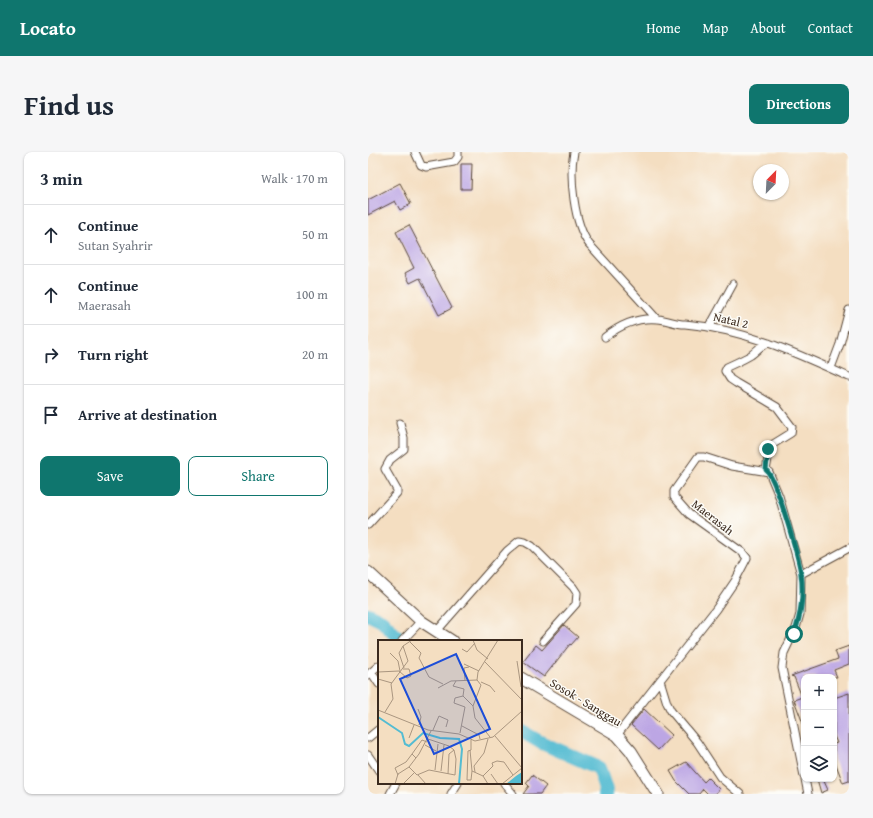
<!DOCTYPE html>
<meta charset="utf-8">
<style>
:root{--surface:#fff;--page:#f6f6f7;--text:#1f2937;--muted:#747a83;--line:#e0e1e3;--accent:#0f766e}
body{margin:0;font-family:"Gentium Book Plus",serif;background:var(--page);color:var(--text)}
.controls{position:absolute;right:12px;bottom:12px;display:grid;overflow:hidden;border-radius:8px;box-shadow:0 1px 3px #0004}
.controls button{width:36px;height:36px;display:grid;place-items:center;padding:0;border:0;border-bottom:1px solid var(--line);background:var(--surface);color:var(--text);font:20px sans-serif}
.compass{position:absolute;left:385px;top:12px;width:36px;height:36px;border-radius:50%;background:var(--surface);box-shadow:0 1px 3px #0004;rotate:24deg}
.stop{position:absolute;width:12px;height:12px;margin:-9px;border:3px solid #0f766e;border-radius:50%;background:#fff}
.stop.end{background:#0f766e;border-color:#fff;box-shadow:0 1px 4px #0008}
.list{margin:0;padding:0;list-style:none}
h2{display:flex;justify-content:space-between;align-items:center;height:52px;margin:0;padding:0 16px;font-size:17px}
h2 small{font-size:13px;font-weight:400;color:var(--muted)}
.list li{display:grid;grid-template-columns:26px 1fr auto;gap:12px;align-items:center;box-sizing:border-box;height:60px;padding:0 16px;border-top:1px solid var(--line)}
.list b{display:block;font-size:15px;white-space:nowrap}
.list p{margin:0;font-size:13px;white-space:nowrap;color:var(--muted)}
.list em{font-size:13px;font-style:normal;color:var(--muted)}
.actions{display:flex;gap:8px;padding:12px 16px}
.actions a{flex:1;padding:9px 0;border:1px solid var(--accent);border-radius:8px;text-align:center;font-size:14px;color:var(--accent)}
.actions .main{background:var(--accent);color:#fff}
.icon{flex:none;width:22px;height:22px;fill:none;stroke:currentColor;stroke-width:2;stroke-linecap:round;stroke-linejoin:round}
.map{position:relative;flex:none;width:481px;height:642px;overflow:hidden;border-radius:8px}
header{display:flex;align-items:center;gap:24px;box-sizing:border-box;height:56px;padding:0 20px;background:var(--accent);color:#fff}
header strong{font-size:19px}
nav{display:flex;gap:22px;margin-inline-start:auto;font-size:14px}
.intro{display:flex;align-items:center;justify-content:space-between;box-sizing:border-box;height:96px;padding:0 24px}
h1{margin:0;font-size:28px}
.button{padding:10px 18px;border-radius:8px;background:var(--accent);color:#fff;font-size:14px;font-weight:700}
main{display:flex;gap:24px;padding:0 24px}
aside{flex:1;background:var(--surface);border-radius:8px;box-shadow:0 1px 3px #0004}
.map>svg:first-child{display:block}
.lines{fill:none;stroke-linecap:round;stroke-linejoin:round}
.river{stroke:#54bcd2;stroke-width:14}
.building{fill:#bca6e4}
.minor-casing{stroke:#574536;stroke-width:9}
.trunk-casing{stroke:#574536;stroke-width:13}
.minor{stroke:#fff;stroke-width:7}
.trunk{stroke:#fff;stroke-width:11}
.route{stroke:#0f766e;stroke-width:5}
.labels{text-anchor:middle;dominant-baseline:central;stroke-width:3;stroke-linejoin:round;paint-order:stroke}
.street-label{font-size:12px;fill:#3b2a1e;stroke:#fdfcf7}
.inset-river{fill:none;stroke:#54bcd2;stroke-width:2}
.inset-road{fill:none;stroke:#aa9680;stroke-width:1}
.view{fill:#1d4ed8;fill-opacity:0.15;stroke:#1d4ed8;stroke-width:2}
.inset-edge{fill:none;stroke:#3b2a1e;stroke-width:2}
</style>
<header>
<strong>Locato</strong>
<nav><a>Home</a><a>Map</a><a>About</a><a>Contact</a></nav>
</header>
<div class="intro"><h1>Find us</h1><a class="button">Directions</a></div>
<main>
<aside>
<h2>3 min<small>Walk · 170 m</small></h2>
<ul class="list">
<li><svg class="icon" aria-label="ahead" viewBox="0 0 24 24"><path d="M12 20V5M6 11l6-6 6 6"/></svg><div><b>Continue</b><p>Sutan Syahrir</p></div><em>50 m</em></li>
<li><svg class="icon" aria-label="ahead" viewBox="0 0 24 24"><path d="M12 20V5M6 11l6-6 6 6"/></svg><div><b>Continue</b><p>Maerasah</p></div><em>100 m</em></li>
<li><svg class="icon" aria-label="right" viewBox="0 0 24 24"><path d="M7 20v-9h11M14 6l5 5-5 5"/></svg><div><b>Turn right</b></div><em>20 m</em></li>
<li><svg class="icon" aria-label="arrive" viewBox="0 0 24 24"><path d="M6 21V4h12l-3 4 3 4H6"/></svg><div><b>Arrive at destination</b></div></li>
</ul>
<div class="actions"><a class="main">Save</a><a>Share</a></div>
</aside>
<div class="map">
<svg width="481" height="642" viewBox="0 0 481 642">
<rect width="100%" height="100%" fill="#fdfcf7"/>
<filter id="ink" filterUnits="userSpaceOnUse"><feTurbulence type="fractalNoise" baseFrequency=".025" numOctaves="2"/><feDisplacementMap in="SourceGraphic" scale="8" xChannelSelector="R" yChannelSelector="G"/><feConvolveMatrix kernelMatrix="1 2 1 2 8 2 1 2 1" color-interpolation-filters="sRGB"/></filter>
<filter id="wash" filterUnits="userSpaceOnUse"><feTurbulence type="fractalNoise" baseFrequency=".012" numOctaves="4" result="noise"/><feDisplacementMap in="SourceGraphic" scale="16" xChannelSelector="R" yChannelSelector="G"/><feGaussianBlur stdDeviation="0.9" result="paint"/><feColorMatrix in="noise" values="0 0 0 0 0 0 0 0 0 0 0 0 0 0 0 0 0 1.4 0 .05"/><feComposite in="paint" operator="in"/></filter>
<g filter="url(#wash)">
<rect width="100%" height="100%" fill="#f4dec1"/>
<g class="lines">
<path class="river" d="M0 462 14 469 33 489
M153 579 172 590 231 616 238 638 237 642"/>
</g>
<g id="blocks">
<path class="building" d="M93 12H104L103 37H93Z
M32 31 43 52 32 58 27 49 0 63V48Z
M41 73 84 156 71 163 52 126 42 131 37 121 46 116 28 80Z
M196 473 210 485 203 493 202 492 176 525 155 510 168 493 174 498Z
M481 494V512L466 518 469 525H436V574L426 548 434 545 426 525 423 524 470 507 467 499Z
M481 541V629L475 631 466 607V592L469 591 466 584V546Z
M276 557 304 583 290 598 263 573Z
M318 610 336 630 340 626 351 637 347 642H340L335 637 331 642H321L308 629 302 619Z
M164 623 178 634 172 642H155L161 634 158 631Z
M449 627H455L460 638 453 641Z"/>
</g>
</g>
<g filter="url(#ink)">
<use href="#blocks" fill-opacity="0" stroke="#574536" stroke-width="1"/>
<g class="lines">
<defs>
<path id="minor" d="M47 0 53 13 58 15 86 10 90 5V0
M206 0C201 24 206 72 221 92L289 167
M342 174 365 132
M237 185C252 173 271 165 290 167 300 168 308 172 317 172 376 177 428 201 481 225
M463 216 472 192 481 158
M398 319 402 294 423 281 424 275 409 255 368 231 362 227 357 219 359 215C367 211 375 208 383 203 390 198 392 193 401 191
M0 373 29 341V338L17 317 22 308 36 297V286L32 271
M68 480 139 399 151 389 157 390 164 394 205 435 209 441 208 452 175 489
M34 489 53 469
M3 520 11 532
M0 523 11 513
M292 528 299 551 303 559 329 590 352 625 372 642
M249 583 348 457 367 429 379 406 374 400 321 362 306 345V339L330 305H336L364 314 401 320 411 344 433 422
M0 586 11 577
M0 603 11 619
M436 624 414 516 416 501 428 476 432 462 433 422 481 396
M437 627 440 642
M136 631 145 642
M22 642 28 631
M83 642 90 631"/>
<path id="trunk" d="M0 420 53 469 84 489
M153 526 249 583 263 599 290 642"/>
</defs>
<use href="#minor" class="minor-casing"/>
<use href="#trunk" class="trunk-casing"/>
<use href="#minor" class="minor"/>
<use href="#trunk" class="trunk"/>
</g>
</g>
<g class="lines" filter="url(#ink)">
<path class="route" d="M400 297 398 318C408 325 431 407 433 422 436 441 433 464 426 482"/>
</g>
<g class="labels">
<g class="street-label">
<text transform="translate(363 168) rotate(13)">Natal 2</text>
<text transform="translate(345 365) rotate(38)">Maerasah</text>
<text transform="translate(218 550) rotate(31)">Sosok - Sanggau</text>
</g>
</g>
<g transform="translate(10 488)">
<rect width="144" height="144" fill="#f4dec1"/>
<path d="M144 132V144H128L138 136Z" fill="#54bcd2"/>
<path class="inset-river" d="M0 77 24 93 27 104 31 106 45 93 62 98 81 99 84 109 81 144"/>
<path class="inset-road" d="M95 0 99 10 110 19M32 2 43 13 41 18 51 37 65 44M25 6 21 13 26 28M84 9 89 12 97 3M12 13 20 21 22 31M139 21 143 47M107 22 144 60M86 24 101 31M0 32 21 31 29 38 33 36 31 29H25M0 39 14 43M87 40 86 28 91 27M78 41 75 46 86 49 85 56M103 42 112 46 117 52M60 48 73 41 99 40M85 56 95 66M40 69 43 77 41 85M0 70 50 90 81 94 97 101 115 97 144 71M7 72 15 59 13 44 30 21 25 6 34 0M84 86 101 95 102 99M55 90 61 76 70 80 68 87M82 93 87 67 76 63 77 58 85 56M117 96 144 128M112 97 97 78 95 66 103 45 99 40 100 32 120 0M31 98 36 85M93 100V110L90 111 89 140H93L94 131M47 105 58 111M92 110 94 131 105 136M38 118 34 114 44 100 49 102M31 127 39 135 51 130 77 135 78 119 76 110 71 106 50 99M57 130 60 104M63 131 66 105M97 132 96 126 106 113 110 99M70 134 71 114 76 110M113 134 120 144M20 135 17 128 28 122 34 114M40 135 48 144M17 144 20 134 31 127 41 114 53 91M25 144 36 133M110 144 105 136 115 126 114 123 119 121 126 122 135 135M124 144 144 128"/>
<path class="view" d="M78 14 112 89 56 114 22 39Z"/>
<rect width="144" height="144" class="inset-edge"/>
</g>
</svg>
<div class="controls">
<button>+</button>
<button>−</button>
<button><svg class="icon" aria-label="layers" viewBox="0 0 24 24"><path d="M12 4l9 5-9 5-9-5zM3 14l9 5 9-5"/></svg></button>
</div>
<svg class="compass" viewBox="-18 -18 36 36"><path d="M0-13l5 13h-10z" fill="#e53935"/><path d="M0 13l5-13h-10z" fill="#747a83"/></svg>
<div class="stop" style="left:426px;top:482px"></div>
<div class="stop end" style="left:400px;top:297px"></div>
</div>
</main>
